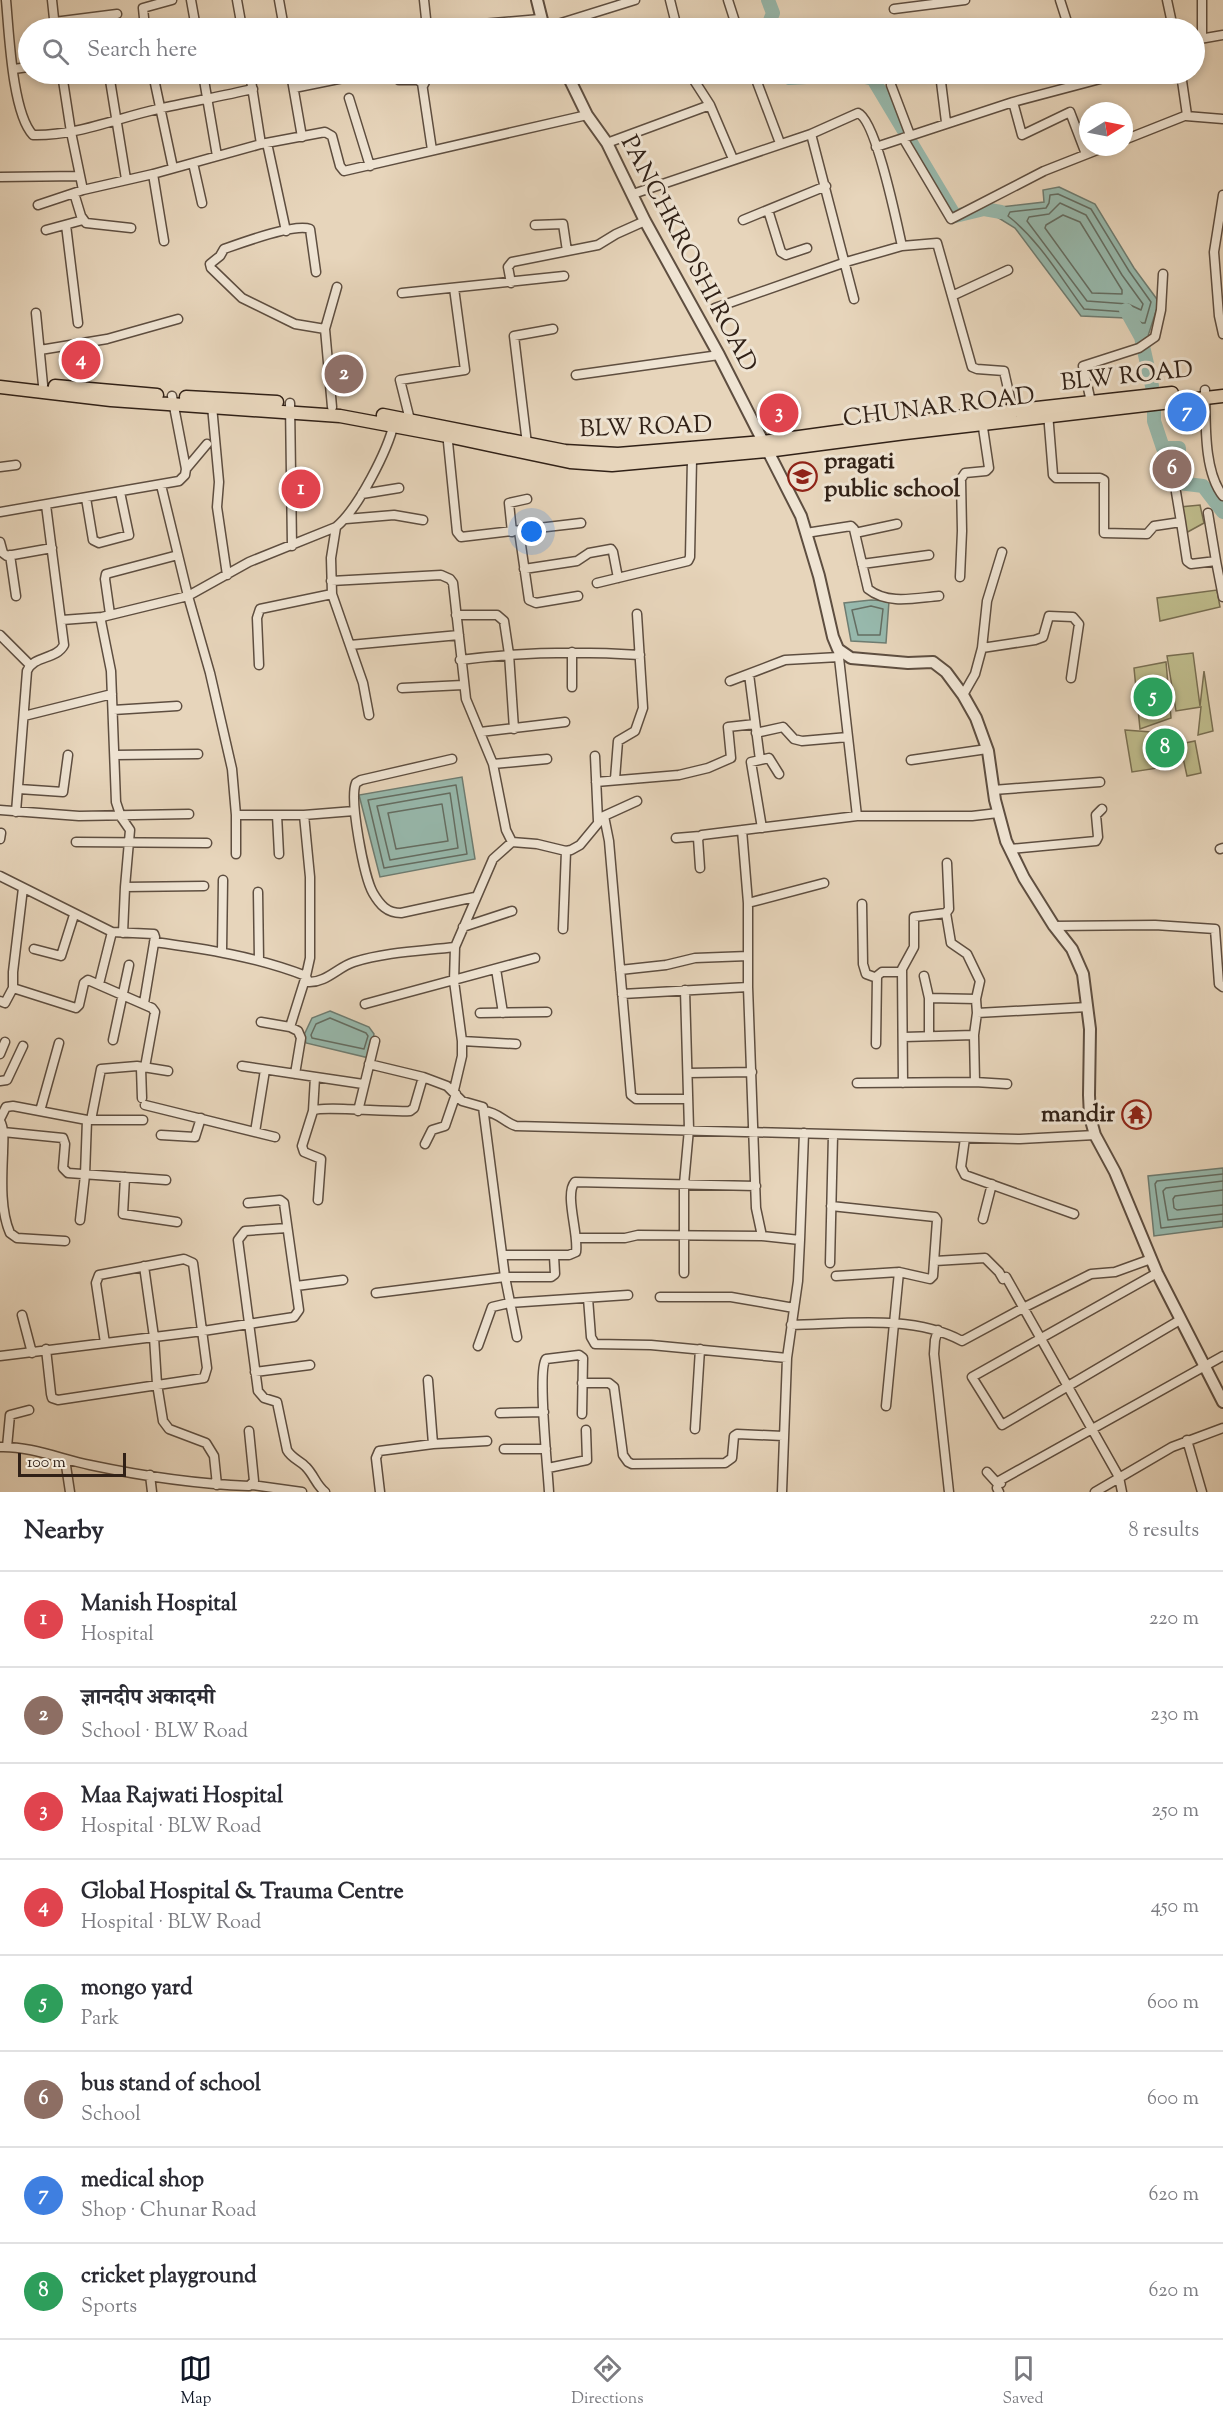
<!DOCTYPE html>
<meta charset="utf-8">
<style>
:root{--surface:#fff;--page:#f7f7f7;--text:#2b2b33;--muted:#7c7c81;--line:#e1e1e2;--accent:#111827}
body{margin:0;font-family:"Sorts Mill Goudy","Noto Serif Devanagari",serif;background:var(--page);color:var(--text)}
.compass{position:absolute;left:1079px;top:102px;width:54px;height:54px;border-radius:50%;background:var(--surface);box-shadow:0 3px 9px #0003;rotate:80deg}
.scale{position:absolute;left:18px;bottom:15px;width:108px;box-sizing:border-box;padding-left:6px;border:3px solid #312117;border-top:0;font-size:16px;line-height:21px;white-space:nowrap;color:#312117;-webkit-text-stroke:4px #efe4d3;paint-order:stroke}
.you{position:absolute;left:532px;top:532px;width:21px;height:21px;margin:-15px;border:4px solid #fff;border-radius:50%;background:#1a73e8;box-shadow:0 0 0 9px #1a73e833}
.badge{display:grid;place-items:center;width:39px;height:39px;border-radius:50%;background:var(--accent);color:#fff;font-size:20px;font-weight:700}
.pin{position:absolute;translate:-50% -50%;border:3px solid #fff;box-shadow:0 2px 6px #0006}
.list{margin:0;padding:0;list-style:none}
h2{display:flex;justify-content:space-between;align-items:center;height:78px;margin:0;padding:0 24px;font-size:26px}
h2 small{font-size:20px;font-weight:400;color:var(--muted)}
.list li{display:grid;grid-template-columns:39px 1fr auto;gap:18px;align-items:center;box-sizing:border-box;height:96px;padding:0 24px;border-top:2px solid var(--line)}
.list b{display:block;font-size:22px;white-space:nowrap}
.list p{margin:0;font-size:20px;white-space:nowrap;color:var(--muted)}
.list em{font-size:20px;font-style:normal;color:var(--muted)}
.icon{flex:none;width:33px;height:33px;fill:none;stroke:currentColor;stroke-width:2;stroke-linecap:round;stroke-linejoin:round}
.map{position:relative;flex:none;width:1223px;height:1492px;overflow:hidden}
.search{position:absolute;background:var(--surface);box-shadow:0 3px 9px #0003;left:18px;right:18px;top:18px;height:66px;display:flex;align-items:center;gap:15px;box-sizing:border-box;padding:0 21px;border-radius:33px;color:var(--muted);font-size:22px}
.sheet{height:846px;background:var(--surface)}
nav{display:flex;justify-content:space-around;align-items:center;box-sizing:border-box;height:84px;border-top:2px solid var(--line);background:var(--surface);font-size:16px;color:var(--muted)}
nav a{display:grid;justify-items:center;gap:3px}
nav .on{color:var(--accent)}
.map>svg:first-child{display:block}
.green{fill:#bebb8b;stroke:#786e51;stroke-width:1.5}
.water{fill:#97b9ad;stroke:#6e7c71;stroke-width:1.5}
.lines{fill:none;stroke-linecap:round;stroke-linejoin:round}
.shore{stroke:#646d62;stroke-width:1.5}
.stream{stroke:#6e7c71;stroke-width:2}
.river{stroke:#97b9ad;stroke-width:14}
.minor-casing{stroke:#5e4e40;stroke-width:11}
.tertiary-casing{stroke:#5e4e40;stroke-width:14}
.primary-casing{stroke:#312117;stroke-width:15}
.minor{stroke:#efe4d3;stroke-width:8}
.tertiary{stroke:#efe4d3;stroke-width:10}
.primary{stroke:#e7d5bb;stroke-width:12}
.labels{text-anchor:middle;dominant-baseline:central;stroke-width:6;stroke-linejoin:round;paint-order:stroke}
.street-label{font-size:24px;fill:#312117;stroke:#efe4d3}
.poi-label{font-size:24px;font-weight:bold;fill:#312117;stroke:#efe4d3;text-anchor:start}
</style>
<div class="map">
<svg width="1223" height="1492" viewBox="0 0 1223 1492">
<rect width="100%" height="100%" fill="#e7d5bb"/>
<filter id="stains"><feTurbulence type="fractalNoise" baseFrequency=".00333" numOctaves="4"/><feColorMatrix values="0 0 0 0 .2 0 0 0 0 .09 0 0 0 0 .02 0 0 0 .5 -.17"/></filter>
<radialGradient id="worn" r=".72"><stop offset=".6" stop-color="#630" stop-opacity="0"/><stop offset="1" stop-color="#630" stop-opacity=".3"/></radialGradient>
<path class="green" d="M1200 505 1204 523 1184 534 1180 507Z
M1217 590 1220 607 1160 621 1157 598Z
M1193 653 1200 706 1204 671 1213 731 1198 735 1201 707 1176 711 1167 656Z
M1166 662 1171 718 1140 729 1134 668Z
M1125 730 1151 732 1158 768 1132 772Z
M1170 730 1176 763 1161 766 1154 733Z
M1195 741 1201 773 1187 776 1180 744Z"/>
<path class="water" d="M1059 187 1095 204 1134 268 1159 302 1148 336 1126 318 1081 316 1015 228 984 209 1044 202 1043 190Z
M871 600 889 601 886 643 851 641 844 603Z
M462 777 475 859 380 877 359 795Z
M330 1011 369 1027 374 1034 369 1058 306 1043 304 1035 312 1018Z
M1223 1168V1227L1154 1236 1148 1176Z"/>
<g class="lines">
<path class="shore" d="M1058 194 1091 209 1129 271 1151 302 1145 323H1142L1126 312 1084 309C1060 277 1040 241 1008 216L1010 212 1046 208 1049 203 1050 195Z
M1060 203 1086 215 1122 275 1143 304 1141 310 1128 304 1087 301 1027 221 1029 217 1049 214Z
M1063 215 1080 222 1122 290V294L1092 293 1045 228 1046 225Z
M871 606 883 609 880 635H858L852 610Z
M456 785 467 854 384 868 368 800Z
M450 793 458 848 390 860 377 806Z
M442 804 448 841 396 849 388 813Z
M330 1018 366 1033 368 1036 364 1049 312 1038 311 1035 316 1024Z
M1223 1174 1157 1181 1155 1184 1161 1228 1223 1221
M1223 1181 1166 1188 1163 1191 1168 1220 1223 1214
M1223 1190 1175 1196 1173 1199 1174 1208 1177 1210 1223 1205"/>
<path class="stream" d="M1211 486 1223 503"/>
<path class="river" d="M767 28 773 13 768 0
M788 74 790 78 855 74 873 79 955 216 984 209 1001 212
M1126 310 1141 337 1152 386
M1154 407V421L1163 448H1179V483L1203 486 1223 512"/>
<defs>
<path id="minor" d="M6 0C9 31 12 113 33 135 77 136 117 118 158 109 190 102 222 96 253 89
M52 0 55 28
M191 0 196 28
M237 0 242 28
M279 0 284 28
M424 0 427 28
M670 0 677 28
M728 0 737 28
M1060 0 1069 28
M1167 0 1173 28
M894 9 965 0
M54 22 117 14
M145 28 143 8 172 0
M436 28 540 19
M545 28 635 0
M1202 38V0
M1194 40 1223 35
M14 69 28 67
M62 74 71 132 83 190
M109 74 126 179
M153 74 173 168
M203 74 217 156
M250 74 261 144
M291 74 302 137
M690 74 710 105 733 159
M754 74 780 143
M940 74 946 122
M569 79 583 74
M399 80H418L422 83 432 150
M891 85 910 135
M423 86 428 76V74
M294 88 363 74
M349 98 370 166
M1013 102 1022 135 1070 112 1086 154
M1186 116 1223 119
M811 134 854 299
M903 138 951 219 1044 171 1105 147
M1124 140 1187 115 1181 74
M267 143 286 231
M607 143 710 105
M876 147 1013 102 1119 74
M193 163 202 203
M153 174 164 241
M0 177 80 176
M74 193 81 216 86 223 131 228
M633 194 811 134 858 113C876 120 897 224 902 246
M1223 195 1214 252 1219 316 1223 334
M38 205 83 190 153 174 261 144 325 132 332 136 340 166 344 171 587 115
M768 210 781 252 786 255 807 248
M743 220 826 186
M66 225 78 323
M535 225 563 224 567 251
M46 230 83 220
M316 272 310 229C295 223 241 243 224 249L220 256 210 264 211 268 242 298 295 324 325 329
M511 283 508 267 512 262 598 245 616 234 645 221
M402 293 564 276
M954 295 1008 270
M715 308 846 262 902 246 937 243 972 367 977 369 1004 371 1013 411
M36 313 43 385
M40 350 107 339 178 319
M576 375 719 355
M1205 390C1206 420 1203 471 1223 496
M1091 402 1083 366 1139 348 1155 337 1161 310 1163 274
M290 403 292 546
M212 406 219 482 217 507 227 575
M332 407 325 329 337 287
M1048 413 1053 475 1056 478H1100L1104 480V533L1147 534 1154 526 1181 522 1187 561 1191 564 1216 561 1223 597
M410 420 400 380 465 370 454 288
M447 432 457 532 461 537 581 523
M527 444 514 336 553 329
M0 467 16 465
M186 469 207 444
M161 485 188 596 210 673 232 769 236 815V854
M1176 492 1181 522
M362 494 399 488
M86 498 93 540 99 543 129 535 120 492
M0 512 179 481 185 475 186 469 172 396
M1208 513 1216 561
M346 519 394 515 423 520
M336 527 331 558 332 594 363 683 369 715
M519 531 529 600 536 603 578 596
M512 532 509 503 527 499
M806 533 851 526 854 529 868 589C888 605 915 598 939 596
M855 533 897 524
M0 542 3 553 7 556 52 548
M10 555 16 596
M862 564 929 555
M524 569 577 561 589 553 611 549 613 552 618 578
M960 577 962 531 961 479 965 473 986 471 989 468 982 421
M331 581 441 575 450 579 453 583 466 699 493 764 506 830 512 842 537 844 566 851 571 850 580 845 604 816 637 801
M597 583 688 561 690 557 692 459
M110 614 105 579 106 574 178 555
M456 615H497L504 621 509 654 514 729
M62 620 102 617
M0 635 30 665
M350 645 459 635
M982 648 1035 640 1043 637 1049 616 1073 617 1079 624 1071 678
M838 649 857 816
M460 660C520 652 579 651 640 655
M259 665 257 618 260 609 332 594
M749 674 760 760
M730 681 785 660 839 657
M572 687V652
M402 688 463 685
M963 695 975 674 982 648 987 601 1002 552
M113 710 177 706
M24 716 112 694
M480 732 565 722
M756 733 783 727 794 739 802 741 848 737
M115 755 198 754
M595 756 598 821
M452 759 361 780 356 783C349 799 364 877 373 893 380 905 387 913 401 913L475 897
M911 760 987 749
M493 764 547 759
M615 779 618 741 635 731 643 708 637 614
M596 782 679 775 708 768 731 758 728 727 755 724
M19 789 63 792 68 755
M993 790 1100 782
M0 810 79 816 189 814
M16 812 27 671C34 655 56 660 64 645L46 505
M236 815H304L354 811
M277 815 279 854
M604 816 609 841 631 1095 636 1099H688
M762 828 751 762 769 758 779 774
M742 830 748 903V987L756 1208 762 1236 800 1240 798 1281 787 1358 782 1492
M676 838 700 836
M0 839 1 833
M76 842 207 843
M1010 849 1096 841 1098 837 1096 815 1102 809
M1220 849 1223 848
M700 868 698 838 702 835 857 816H972L998 813
M0 876 112 932 154 934 155 937 144 1003
M125 887 204 886
M23 888 13 972V988L76 1008 79 1005 84 983 88 980 152 1008 155 1012 145 1067 141 1068 142 1098
M258 892 259 960
M748 903 824 883
M862 904 863 964 866 974 877 978
M946 913 951 943 967 954 980 981 976 999 977 1013 974 1035 975 1082
M1054 926 1155 925 1215 929 1219 984 1223 987
M463 927 512 911
M563 929 566 851
M123 933 125 887 130 830 121 817 116 802 111 671 101 621 102 617 188 596 249 562 336 527C358 509 388 450 394 423
M154 942C207 949 257 957 306 976L308 982C326 983 338 967 354 962 386 952 421 951 455 947
M34 949 61 956 74 915
M222 951 223 880
M496 969 503 1013
M620 970 666 965 695 958 748 956
M924 976 929 998V1035
M99 984 112 932
M622 994 748 987
M929 998 976 999
M0 1001 5 1003 13 988
M365 1004 535 958
M480 1013 547 1012
M977 1013 1088 1007
M261 1022 290 1027 298 1031 301 1038 295 1074
M290 1027 306 976 310 958V877L304 815
M904 1037 974 1035
M113 1040 129 965
M462 1041 516 1044
M876 1044 877 976 882 972H902
M0 1054 5 1042
M369 1064 423 1077 447 1086 462 1101 483 1107 505 1277 517 1337
M242 1066 363 1084
M688 1073 752 1072
M0 1081 7 1080 23 1046
M857 1083 975 1082 1007 1084
M903 1083 902 969 914 947V917L946 913 949 909 947 863
M454 1090 462 1056V1041L454 981 455 947 493 859 512 842
M145 1105 275 1137
M40 1111 59 1043
M313 1111 315 1077
M358 1111 375 1041
M484 1111C500 1113 503 1122 516 1126L1020 1139 1095 1135
M0 1119 6 1107 13 1106 87 1120H143
M91 1120 101 1069 137 1066 168 1071
M0 1121C5 1130 3 1143 3 1153 2 1178 0 1210 10 1233L17 1238 65 1241
M3 1132 63 1138 65 1144 63 1168 68 1173 166 1180
M255 1132 265 1070
M161 1135 195 1137 201 1118
M965 1138 961 1167 965 1175 1074 1214
M425 1144 432 1130 445 1126 456 1094
M125 1177 123 1214 177 1222
M318 1200 321 1159 304 1152 302 1146 313 1111C320 1105 392 1113 410 1111L414 1108 423 1077
M831 1206 935 1217 937 1220 933 1276 930 1279 899 1272
M983 1219 992 1184
M80 1220 85 1175 87 1120
M287 1228 245 1231 238 1240 258 1391 264 1398 277 1402 287 1450C292 1459 300 1460 306 1467 314 1475 316 1485 325 1492
M576 1238H625L638 1235 762 1236
M800 1240 804 1133
M503 1255H569L576 1252C579 1234 564 1194 575 1182L756 1186
M935 1261 985 1258 999 1272 1003 1279
M830 1263 833 1135
M144 1266 154 1337 157 1384 163 1421 169 1429 206 1443 214 1456 217 1485
M684 1273V1184L689 1129 685 990
M1157 1273 972 1377 1002 1425 1180 1320
M836 1276 899 1272 886 1406
M1006 1277 1119 1477 1122 1492
M296 1286 343 1280
M376 1293 505 1277H551L555 1274 554 1256
M660 1297H731L794 1308
M588 1298 591 1337 595 1344 651 1345 787 1358
M22 1315 32 1353
M791 1325C846 1324 912 1314 962 1341L1023 1308 1091 1274 1115 1272 1151 1259
M938 1330 935 1340 934 1354 949 1492
M478 1346 492 1307 509 1303 628 1295
M46 1349 51 1394 52 1398 58 1400 204 1378 207 1368 193 1263 184 1259 99 1275 96 1283 105 1343
M0 1356 203 1331 294 1317 299 1310 284 1203 280 1200 248 1203
M255 1372 310 1365
M428 1380 433 1444
M582 1383H609L614 1387 623 1455 628 1462 632 1464 725 1463 732 1458 734 1436 737 1434 783 1436
M500 1413 544 1412
M695 1429 700 1349
M1187 1440 1202 1492
M0 1447C30 1446 61 1459 90 1465 142 1476 197 1484 249 1486L254 1481 249 1431
M7 1447 10 1415 29 1410
M504 1449H546
M65 1459 70 1492
M548 1468 587 1460 586 1430
M987 1472 997 1483H1001
M150 1475 152 1492
M252 1485 302 1492
M380 1492 376 1458 379 1451 433 1444 487 1441
M549 1492C548 1471 537 1370 546 1359L579 1355 583 1358 582 1414
M999 1492 997 1488 999 1481 1223 1356
M1095 1492 1172 1447 1223 1428"/>
<path id="tertiary" d="M537 0 544 28
M567 74 587 115 607 143 645 221 719 355 801 516 819 576 833 637 838 649 851 658 908 663 933 662 946 672 963 695 976 718 988 751 995 800 1006 841 1024 878 1054 926 1072 949 1083 974 1090 1029 1089 1095 1090 1117 1095 1135 1115 1172 1157 1273 1223 1402"/>
<path id="primary" d="M55 386 157 395
M0 387 111 400 340 416 447 436 570 462 612 465 767 451 905 433 1223 396
M186 397 277 402
M383 415 565 451 618 454 763 442 901 423 1172 393"/>
</defs>
<use href="#minor" class="minor-casing"/>
<use href="#tertiary" class="tertiary-casing"/>
<use href="#primary" class="primary-casing"/>
<use href="#minor" class="minor"/>
<use href="#tertiary" class="tertiary"/>
<use href="#primary" class="primary"/>
</g>
<defs>
<symbol id="school-ring" viewBox="-11 -11 22 22"><circle r="9.5" fill="#efe4d3" stroke="#8f2418" stroke-width="1.5"/><path d="M0-5L7-2L0 1L-7-2ZM-4 1L0 2.5L4 1V4Q0 6-4 4Z" fill="#8f2418"/></symbol>
<symbol id="temple-ring" viewBox="-11 -11 22 22"><circle r="9.5" fill="#efe4d3" stroke="#8f2418" stroke-width="1.5"/><path d="M0-6L5-2H3V0L6.5 2.5H4V6H1.5V3h-3V6H-4V2.5H-6.5L-3 0V-2H-5Z" fill="#8f2418"/></symbol>
</defs>
<g fill-rule="evenodd">
<use href="#school-ring" x="786" y="460" width="33" height="33"/>
<use href="#temple-ring" x="1120" y="1098" width="33" height="33"/>
</g>
<g class="labels">
<g class="street-label">
<text transform="translate(688 254) rotate(62)">PANCHKROSHI ROAD</text>
<text transform="translate(1127 377) rotate(-6)">BLW ROAD</text>
<text transform="translate(939 408) rotate(-7)">CHUNAR ROAD</text>
<text transform="translate(646 428) rotate(-2)">BLW ROAD</text>
</g>
<g class="poi-label">
<text x="824" y="462">pragati<tspan x="824" dy="28">public school</tspan></text>
<text x="1115" y="1115" text-anchor="end">mandir</text>
</g>
</g>
<rect width="100%" height="100%" filter="url(#stains)"/>
<rect width="100%" height="100%" fill="url(#worn)"/>
</svg>
<svg class="compass" viewBox="-18 -18 36 36"><path d="M0-13l5 13h-10z" fill="#e53935"/><path d="M0 13l5-13h-10z" fill="#7c7c81"/></svg>
<div class="scale">100 m</div>
<div class="you"></div>
<div class="pin badge" style="left:301px;top:489px;background:#e0444e">1</div>
<div class="pin badge" style="left:344px;top:374px;background:#8d6e63">2</div>
<div class="pin badge" style="left:779px;top:413px;background:#e0444e">3</div>
<div class="pin badge" style="left:81px;top:360px;background:#e0444e">4</div>
<div class="pin badge" style="left:1153px;top:697px;background:#2e9e5b">5</div>
<div class="pin badge" style="left:1172px;top:469px;background:#8d6e63">6</div>
<div class="pin badge" style="left:1187px;top:412px;background:#3f7fe0">7</div>
<div class="pin badge" style="left:1165px;top:748px;background:#2e9e5b">8</div>
<div class="search"><svg class="icon" aria-label="search" viewBox="0 0 24 24"><circle cx="10" cy="10" r="6"/><path d="M15 15l6 6"/></svg>Search here</div>
</div>
<section class="sheet">
<h2>Nearby<small>8 results</small></h2>
<ul class="list">
<li><span class="badge" style="background:#e0444e">1</span><div><b>Manish Hospital</b><p>Hospital</p></div><em>220 m</em></li>
<li><span class="badge" style="background:#8d6e63">2</span><div><b>ज्ञानदीप अकादमी</b><p>School · BLW Road</p></div><em>230 m</em></li>
<li><span class="badge" style="background:#e0444e">3</span><div><b>Maa Rajwati Hospital</b><p>Hospital · BLW Road</p></div><em>250 m</em></li>
<li><span class="badge" style="background:#e0444e">4</span><div><b>Global Hospital &amp; Trauma Centre</b><p>Hospital · BLW Road</p></div><em>450 m</em></li>
<li><span class="badge" style="background:#2e9e5b">5</span><div><b>mongo yard</b><p>Park</p></div><em>600 m</em></li>
<li><span class="badge" style="background:#8d6e63">6</span><div><b>bus stand of school</b><p>School</p></div><em>600 m</em></li>
<li><span class="badge" style="background:#3f7fe0">7</span><div><b>medical shop</b><p>Shop · Chunar Road</p></div><em>620 m</em></li>
<li><span class="badge" style="background:#2e9e5b">8</span><div><b>cricket playground</b><p>Sports</p></div><em>620 m</em></li>
</ul>
</section>
<nav>
<a class="on"><svg class="icon" aria-label="map" viewBox="0 0 24 24"><path d="M3 6l6-2 6 2 6-2v14l-6 2-6-2-6 2zM9 4v14M15 6v14"/></svg>Map</a>
<a><svg class="icon" aria-label="directions" viewBox="0 0 24 24"><path d="M12 3l9 9-9 9-9-9zM9 14v-3h6M13 9l2 2-2 2"/></svg>Directions</a>
<a><svg class="icon" aria-label="saved" viewBox="0 0 24 24"><path d="M7 4h10v16l-5-4-5 4z"/></svg>Saved</a>
</nav>
